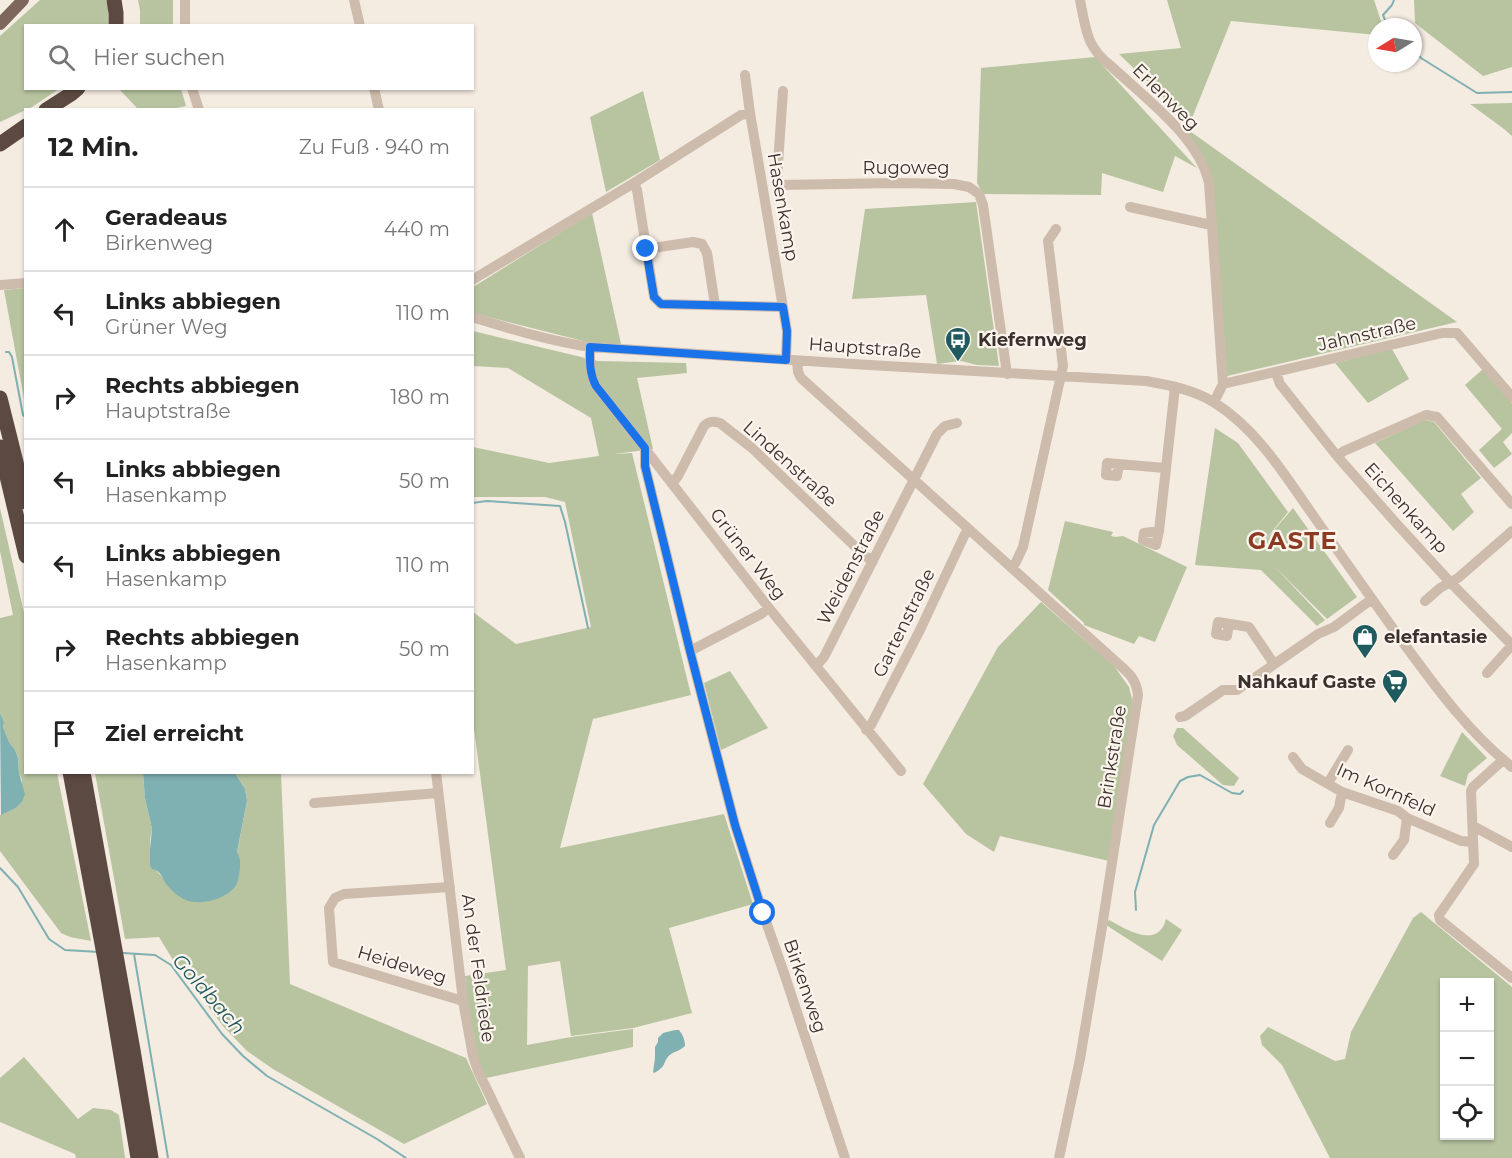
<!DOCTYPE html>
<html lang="de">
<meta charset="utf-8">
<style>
:root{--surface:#fff;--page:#f6f6f6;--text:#222;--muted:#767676;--line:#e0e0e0}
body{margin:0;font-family:Montserrat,sans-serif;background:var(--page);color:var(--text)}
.controls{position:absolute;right:18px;bottom:18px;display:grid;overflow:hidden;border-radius:0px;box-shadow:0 2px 4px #0004}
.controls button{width:54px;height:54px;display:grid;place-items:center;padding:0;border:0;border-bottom:2px solid var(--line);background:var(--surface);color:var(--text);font:30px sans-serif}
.compass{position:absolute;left:1368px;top:18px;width:54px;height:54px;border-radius:50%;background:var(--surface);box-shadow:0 2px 4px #0004;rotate:259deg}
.stop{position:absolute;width:18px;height:18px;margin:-14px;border:4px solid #1a73e8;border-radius:50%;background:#fff}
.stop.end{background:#1a73e8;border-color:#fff;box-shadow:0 2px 6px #0008}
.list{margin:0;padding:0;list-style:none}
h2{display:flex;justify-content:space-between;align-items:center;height:78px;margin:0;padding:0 24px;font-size:26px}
h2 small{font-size:20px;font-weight:400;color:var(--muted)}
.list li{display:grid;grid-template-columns:39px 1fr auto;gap:18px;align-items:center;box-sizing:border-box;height:84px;padding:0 24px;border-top:2px solid var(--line)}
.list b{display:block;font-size:22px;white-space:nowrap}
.list p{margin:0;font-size:20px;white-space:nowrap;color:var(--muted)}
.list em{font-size:20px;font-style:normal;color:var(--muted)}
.icon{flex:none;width:33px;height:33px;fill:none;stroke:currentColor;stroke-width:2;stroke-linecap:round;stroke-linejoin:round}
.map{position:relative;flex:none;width:1512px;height:1158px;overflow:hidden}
.search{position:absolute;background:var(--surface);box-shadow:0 2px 4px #0004;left:24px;top:24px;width:450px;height:66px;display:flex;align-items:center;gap:15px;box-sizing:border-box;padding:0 21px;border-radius:0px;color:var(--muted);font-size:22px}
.panel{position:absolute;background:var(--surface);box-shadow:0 2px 4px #0004;left:24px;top:108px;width:450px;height:666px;border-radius:0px}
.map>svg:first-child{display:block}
.green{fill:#b8c4a0;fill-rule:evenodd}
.water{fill:#7fb0b2}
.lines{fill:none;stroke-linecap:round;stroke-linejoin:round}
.stream{stroke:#7fb0b2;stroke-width:2}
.minor{stroke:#cdbbac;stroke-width:10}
.major{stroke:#7d675c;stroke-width:12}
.highway{stroke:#5c4a42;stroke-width:15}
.route{stroke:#1a73e8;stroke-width:8}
.labels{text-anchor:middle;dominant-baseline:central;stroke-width:4.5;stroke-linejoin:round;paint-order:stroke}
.street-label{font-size:18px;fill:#3b302b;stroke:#fbf5ee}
.poi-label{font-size:18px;font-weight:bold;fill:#3b302b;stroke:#fbf5ee;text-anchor:start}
.water-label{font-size:20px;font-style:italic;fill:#1f5a5e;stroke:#fbf5ee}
.district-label{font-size:24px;font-weight:bold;letter-spacing:1.5px;fill:#8c3b22;stroke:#fbf5ee}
</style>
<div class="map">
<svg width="1512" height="1158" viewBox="0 0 1512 1158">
<rect width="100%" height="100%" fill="#f4ebe1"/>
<path class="green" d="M40 0H106L108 8V25L26 26V88L59 89 32 107 0 122V36Z
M138 0H173V25H140V10Z
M1167 0H1374L1383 27H1377V35L1231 21 1190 123 1119 54 1181 48Z
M1414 0H1512V67L1483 76 1415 23Z
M1095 57 1197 168 1175 156 1163 192 1102 173 1101 195 983 194 977 183 981 68Z
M119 89H181L186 106 171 109H138Z
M643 91 660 160 606 192 590 117Z
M1512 103V136L1504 129 1470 104Z
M1187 129 1194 134 1457 322 1227 376 1213 183 1185 132Z
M976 202 999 366 977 365 961 361 937 364 926 295 852 299 865 209Z
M592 213 621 344H595L473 313V287Z
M25 288V404L4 290Z
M473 331 598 361 686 363 687 373 637 378 653 449 614 454 632 453 691 695 593 719 560 848 724 814 753 904 669 928 692 1013 633 1028 571 1036 560 961 528 966 527 1045 571 1037 633 1029V1047L486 1078 476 1055 469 1019 465 976 506 970 473 721V612L516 644 591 627 565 502 545 497H473V447L549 463 599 456 591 418 508 368 473 366Z
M1392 349 1409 379 1368 403 1335 363Z
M1483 369 1512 403V433L1503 442 1512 454 1494 468 1479 450 1502 429 1465 385Z
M1425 420 1434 422 1481 478 1461 494 1474 512 1453 531 1375 443Z
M1215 428 1238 443 1288 512 1257 550 1293 508 1357 597 1327 619 1275 567 1325 620 1317 626 1261 570 1195 565Z
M0 508 25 617 26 772 57 773 91 941 70 937 61 933 0 851V815L16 808 22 802V780L19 773 18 758 15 750 9 742 3 727 4 722 0 713V618L13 615 0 551Z
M1065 521 1113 532 1111 536 1115 537 1123 536 1187 567 1155 642 1139 636 1134 644 1084 625V623L1048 590Z
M1041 602 1114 666 1129 687 1133 703 1109 861 1000 836 994 852 966 834 923 784 998 647Z
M730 671 768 728 721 750 704 683Z
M1177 728H1183L1239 778 1234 786 1223 785 1177 745 1173 736Z
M1462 732 1487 758 1468 774 1465 786 1440 776Z
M95 773H143L145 798 152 829 150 840V866C170 879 169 897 197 902L237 853 247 801 245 789 235 773H281L290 984 466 1058 487 1104 404 1144 273 1069 247 1051 223 1026 173 960 159 937 125 939Z
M1421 912 1512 987V1158H1330L1282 1065 1262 1045 1260 1036 1268 1027 1335 1061 1345 1059 1351 1032 1413 918ZM1444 982H1490V1136H1444Z
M1166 919 1182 930 1162 961 1106 925 1109 920C1126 929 1158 950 1166 919Z
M24 1057 78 1119 93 1108 111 1110 119 1115 125 1158H76L75 1154 0 1122V1078Z"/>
<path class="water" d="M0 713 4 722 3 727 9 742 15 750 18 758 19 773 25 794 22 802 16 808 1 815Z
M143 773H235L245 789 247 801 237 852C242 861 240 870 238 880 235 897 201 907 186 900 180 898 171 890 167 885 162 879 162 871 152 869L150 866V849L152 829 145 798Z
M675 1030H679C683 1035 685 1040 685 1046 681 1050 676 1051 671 1054 662 1061 668 1066 654 1073L653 1072 655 1058V1047L658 1042V1038L663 1033Z"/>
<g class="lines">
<path class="stream" d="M1388 27 1383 15 1392 5 1394 0
M1413 48 1421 58 1477 93 1512 92
M6 352H9L12 357 23 415 26 418
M472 503 487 501 560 506 565 522 588 628
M0 868 18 887 49 939 65 950 99 952
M1136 910 1135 892 1154 825 1180 781 1188 777 1200 775 1232 793 1240 794 1243 791
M123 953 155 955 171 965 222 1034 243 1056 267 1076 377 1139 406 1158
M134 954 168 1158"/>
<path class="minor" d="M354 0 360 26
M1080 0C1086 29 1086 47 1111 66 1144 97 1199 137 1209 183L1223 384
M185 26V0
M745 75 750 113
M192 88 199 110
M374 88 379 110
M783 91 777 178 780 185 896 183 954 184 969 187 979 194 983 205 1007 374
M634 183 637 190 654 297 661 304 783 307
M1130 207 1211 225
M646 249 693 242 702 244 707 253 715 305
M472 280 634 183 741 115 750 113 787 331 786 360
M0 285 26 283
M472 317C511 329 550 341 590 347L869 365 1146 381C1169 385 1195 390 1215 403 1256 429 1283 472 1310 511 1341 555 1371 598 1402 641 1435 686 1468 732 1512 767
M590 347C590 361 589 373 596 386L769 608 901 771
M797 361 798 372 801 378 1114 660C1127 672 1136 677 1138 695L1102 927 1080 1059 1059 1158
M1276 373 1280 384 1337 456 1395 522 1450 582 1512 645 1487 673
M1214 402 1223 384 1442 333H1457L1512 397
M645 448V466L690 651 735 825 763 913 785 976 845 1158
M1337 456 1344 451 1426 415 1437 417 1512 504
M1119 464 1117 476 1106 475 1107 463 1165 468
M672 484 678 476 704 426C709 421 713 421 720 423L752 448 865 556 873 561
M1159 531 1144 533 1143 540 1156 545 1159 531 1175 387
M1012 568 1016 562 1023 547 1063 366 1048 241 1056 229
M1425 601 1440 588 1458 578 1512 531
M1229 624 1227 636 1216 634 1218 622 1249 627 1274 664
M690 651 761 614 769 608
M816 666 824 657 937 434 945 426 957 423
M1180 717 1185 716 1223 690H1237L1318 634 1334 627 1372 599
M866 730 871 725 920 630 965 534 969 530
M1293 757 1302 769 1342 792 1398 811 1407 818 1461 841 1473 842
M1503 760 1473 787 1471 791 1474 864 1439 915 1440 920 1512 978
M436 772 463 1001 473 1056 478 1071 520 1158
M1328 783 1348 750
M314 803 438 793
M1330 823 1339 808 1342 792
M1473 826 1512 847
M1393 855 1404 840 1407 818
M450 887 344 894 335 898 329 908 333 962 463 1001"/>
<path class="major" d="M0 24 23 0"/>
<path class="highway" d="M114 0 116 13V26
M46 110 71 94 78 88
M0 144 26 126
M0 398 26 502
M0 447 26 556
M70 772 105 960 138 1158
M83 772 133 1050 151 1158"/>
</g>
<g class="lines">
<path class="route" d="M646 249 654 297 661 304 783 307 787 331 786 360 590 347C590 361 589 373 596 386L645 448V466L690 651 735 825 763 913"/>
</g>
<defs>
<symbol id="bus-pin" viewBox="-11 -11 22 30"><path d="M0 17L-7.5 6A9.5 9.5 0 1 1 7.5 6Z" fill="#1f5a5e" stroke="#fbf5ee"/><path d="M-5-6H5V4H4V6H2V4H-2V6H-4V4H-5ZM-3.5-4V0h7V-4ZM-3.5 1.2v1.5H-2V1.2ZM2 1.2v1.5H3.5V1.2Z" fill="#fff"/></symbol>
<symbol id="shop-pin" viewBox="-11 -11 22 30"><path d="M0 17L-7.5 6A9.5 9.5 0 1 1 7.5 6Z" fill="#1f5a5e" stroke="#fbf5ee"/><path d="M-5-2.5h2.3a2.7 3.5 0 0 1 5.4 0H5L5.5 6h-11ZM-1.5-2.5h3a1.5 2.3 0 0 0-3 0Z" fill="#fff"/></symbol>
<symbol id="supermarket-pin" viewBox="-11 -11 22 30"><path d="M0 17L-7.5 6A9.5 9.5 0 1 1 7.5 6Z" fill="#1f5a5e" stroke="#fbf5ee"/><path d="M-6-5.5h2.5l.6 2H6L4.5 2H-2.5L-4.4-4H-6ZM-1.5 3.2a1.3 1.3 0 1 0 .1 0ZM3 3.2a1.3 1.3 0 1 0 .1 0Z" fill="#fff"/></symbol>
</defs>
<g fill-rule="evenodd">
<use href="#bus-pin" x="943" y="325" width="30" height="40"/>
<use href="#shop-pin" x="1350" y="622" width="30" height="40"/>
<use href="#supermarket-pin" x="1380" y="667" width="30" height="40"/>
</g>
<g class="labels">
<g class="street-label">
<text transform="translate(1166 97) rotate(45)">Erlenweg</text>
<text x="906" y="168">Rugoweg</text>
<text transform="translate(783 207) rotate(80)">Hasenkamp</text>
<text transform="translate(1367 334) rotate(-13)">Jahnstraße</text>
<text transform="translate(865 348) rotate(4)">Hauptstraße</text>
<text transform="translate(790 464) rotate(42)">Lindenstraße</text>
<text transform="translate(1406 508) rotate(48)">Eichenkamp</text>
<text transform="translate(748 554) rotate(52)">Grüner Weg</text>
<text transform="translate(851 567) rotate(-63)">Weidenstraße</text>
<text transform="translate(904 623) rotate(-64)">Gartenstraße</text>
<text transform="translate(1112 757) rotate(-81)">Brinkstraße</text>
<text transform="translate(1386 790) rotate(24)">Im Kornfeld</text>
<text transform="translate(402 965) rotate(17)">Heideweg</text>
<text transform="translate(478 968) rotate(82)">An der Feldriede</text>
<text transform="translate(805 986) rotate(71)">Birkenweg</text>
</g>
<g class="poi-label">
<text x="978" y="340">Kiefernweg</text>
<text x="1384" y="637">elefantasie</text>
<text x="1376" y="682" text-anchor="end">Nahkauf Gaste</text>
</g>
<g class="water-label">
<text transform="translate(209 994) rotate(49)">Goldbach</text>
</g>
<g class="district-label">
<text x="1293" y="540">GASTE</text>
</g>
</g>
</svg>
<div class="controls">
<button>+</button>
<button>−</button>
<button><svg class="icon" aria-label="locate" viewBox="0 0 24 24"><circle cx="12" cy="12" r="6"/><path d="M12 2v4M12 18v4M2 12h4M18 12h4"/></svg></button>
</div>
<svg class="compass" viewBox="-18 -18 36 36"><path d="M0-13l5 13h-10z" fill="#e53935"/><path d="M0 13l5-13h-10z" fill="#767676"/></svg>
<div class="stop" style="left:763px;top:913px"></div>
<div class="stop end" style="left:646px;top:249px"></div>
<div class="search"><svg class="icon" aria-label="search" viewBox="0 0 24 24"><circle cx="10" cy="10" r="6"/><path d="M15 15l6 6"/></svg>Hier suchen</div>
<section class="panel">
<h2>12 Min.<small>Zu Fuß · 940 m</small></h2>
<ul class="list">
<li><svg class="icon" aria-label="ahead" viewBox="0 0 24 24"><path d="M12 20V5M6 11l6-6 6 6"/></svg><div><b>Geradeaus</b><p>Birkenweg</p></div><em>440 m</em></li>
<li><svg class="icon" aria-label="left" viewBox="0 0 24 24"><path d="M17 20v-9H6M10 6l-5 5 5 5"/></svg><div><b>Links abbiegen</b><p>Grüner Weg</p></div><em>110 m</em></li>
<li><svg class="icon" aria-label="right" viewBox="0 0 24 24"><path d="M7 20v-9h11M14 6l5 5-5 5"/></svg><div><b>Rechts abbiegen</b><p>Hauptstraße</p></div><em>180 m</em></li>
<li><svg class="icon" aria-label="left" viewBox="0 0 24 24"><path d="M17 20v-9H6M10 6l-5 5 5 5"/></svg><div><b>Links abbiegen</b><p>Hasenkamp</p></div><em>50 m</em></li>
<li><svg class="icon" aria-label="left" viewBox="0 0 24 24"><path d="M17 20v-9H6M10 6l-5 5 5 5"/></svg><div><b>Links abbiegen</b><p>Hasenkamp</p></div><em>110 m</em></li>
<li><svg class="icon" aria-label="right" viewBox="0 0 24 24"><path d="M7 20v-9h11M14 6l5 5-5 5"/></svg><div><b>Rechts abbiegen</b><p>Hasenkamp</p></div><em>50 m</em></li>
<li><svg class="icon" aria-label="arrive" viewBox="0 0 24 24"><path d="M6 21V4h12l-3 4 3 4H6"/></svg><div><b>Ziel erreicht</b></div></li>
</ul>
</section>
</div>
